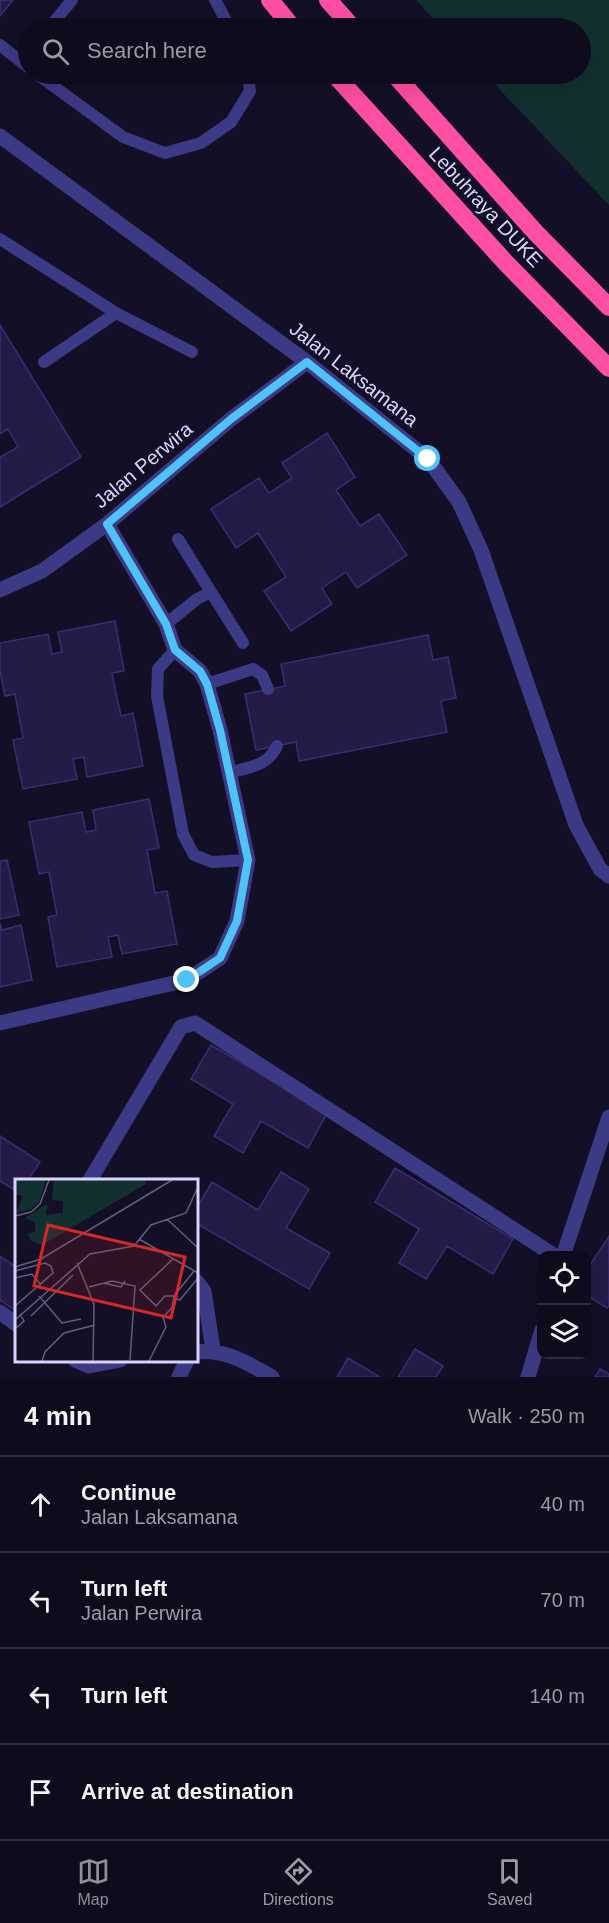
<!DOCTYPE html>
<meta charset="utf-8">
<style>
:root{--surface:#0e0b1c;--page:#1c1929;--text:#f1f3f6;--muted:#9b9ba3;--line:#2e2b3b;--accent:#8c9099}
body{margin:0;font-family:Helvetica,sans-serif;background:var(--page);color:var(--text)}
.controls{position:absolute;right:18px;bottom:18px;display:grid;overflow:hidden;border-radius:12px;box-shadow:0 6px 24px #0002}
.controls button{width:54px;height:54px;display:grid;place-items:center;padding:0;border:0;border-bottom:2px solid var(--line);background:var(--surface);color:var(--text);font:30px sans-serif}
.stop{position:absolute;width:18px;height:18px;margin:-14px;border:4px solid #4fc3f7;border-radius:50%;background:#fff}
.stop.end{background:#4fc3f7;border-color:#fff;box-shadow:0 2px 6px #0008}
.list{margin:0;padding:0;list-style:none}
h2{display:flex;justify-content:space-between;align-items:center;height:78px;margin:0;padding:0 24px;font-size:26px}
h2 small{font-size:20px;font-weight:400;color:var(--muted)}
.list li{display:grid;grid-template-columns:39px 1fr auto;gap:18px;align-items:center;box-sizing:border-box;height:96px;padding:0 24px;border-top:2px solid var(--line)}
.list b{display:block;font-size:22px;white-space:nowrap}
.list p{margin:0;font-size:20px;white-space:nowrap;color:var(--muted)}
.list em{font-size:20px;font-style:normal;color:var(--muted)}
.icon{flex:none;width:33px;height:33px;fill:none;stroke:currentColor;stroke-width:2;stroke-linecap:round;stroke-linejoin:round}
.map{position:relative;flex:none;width:609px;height:1377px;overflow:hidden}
.search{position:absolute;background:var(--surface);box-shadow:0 6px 24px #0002;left:18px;right:18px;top:18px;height:66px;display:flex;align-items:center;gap:15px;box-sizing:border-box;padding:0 21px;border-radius:33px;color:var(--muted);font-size:22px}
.sheet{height:462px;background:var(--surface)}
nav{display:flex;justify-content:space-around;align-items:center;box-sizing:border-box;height:84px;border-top:2px solid var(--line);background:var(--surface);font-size:16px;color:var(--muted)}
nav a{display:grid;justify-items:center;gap:3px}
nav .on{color:var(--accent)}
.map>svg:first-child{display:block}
.green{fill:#12302f}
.building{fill:#241b47;stroke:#3b2d73;stroke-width:1.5}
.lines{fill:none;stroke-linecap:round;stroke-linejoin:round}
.lane{stroke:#3d3a85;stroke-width:12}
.street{stroke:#3d3a85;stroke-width:15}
.highway{stroke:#ff4fa3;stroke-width:18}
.route{stroke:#4fc3f7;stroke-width:8}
.labels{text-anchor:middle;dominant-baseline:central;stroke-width:6;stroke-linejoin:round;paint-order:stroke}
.street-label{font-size:20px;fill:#d9d4ff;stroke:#130f26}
.inset-road{fill:none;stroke:#625e7d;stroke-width:1.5}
.view{fill:#d62828;fill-opacity:0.15;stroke:#d62828;stroke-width:3}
.inset-edge{fill:none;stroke:#d9d4ff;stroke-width:3}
</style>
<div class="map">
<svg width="609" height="1377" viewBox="0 0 609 1377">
<rect width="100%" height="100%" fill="#130f26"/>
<path class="green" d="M416 0H609V205L485 74H580V28H442Z"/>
<path class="building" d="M0 0H13L0 16Z
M0 325 81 457 0 507V457L18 447 8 429 0 434Z
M327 433 355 477 336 490 360 526 379 514 407 555 357 588 346 572 322 588 332 604 291 631 264 591 286 577 258 533 236 548 211 509 259 478 269 493 292 478 282 463Z
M115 621 124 671 112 673 121 716 133 713 143 766 87 777 84 757 73 759 77 779 23 789 13 740 23 738 15 694 5 696 0 671V643L48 634 52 654 62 652 58 632Z
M428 635 433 660 448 657 456 698 441 701 447 732 299 761 296 742 256 750 245 694 285 686 281 664Z
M149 799 159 848 147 850 155 893 167 891 177 944 122 954 118 935 108 937 112 957 57 967 48 917 57 915 49 872 39 874 29 822 82 812 86 832 96 830 93 810Z
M7 860 19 915 0 919V861Z
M0 923 2 930 21 925 32 980 0 987Z
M211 1045 327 1113 308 1148 261 1121 243 1153 214 1136 233 1104 191 1079Z
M0 1136 40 1162 28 1180H16V1191L0 1181Z
M395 1168 513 1239 493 1274 447 1246 426 1279 399 1263 419 1229 375 1202Z
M281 1172 309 1189 286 1228 330 1253 309 1289 196 1223V1209L212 1182 258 1210Z
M609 1236V1306L607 1308 586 1295V1271Z
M0 1256 16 1267V1311L0 1300Z
M415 1349 443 1366 436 1377H398Z
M348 1358 380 1377H337Z
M600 1369 609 1374V1377H595Z"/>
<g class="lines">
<path class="lane" d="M215 0 230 28
M49 28 72 0
M0 45 28 67
M37 74 123 137 165 153 201 143 231 122 250 91 248 74
M0 239 116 313 192 352
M44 362 116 313
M211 592 243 643
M166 624 197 599 211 592 178 539
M175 650 158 669 157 696 183 834 194 855 212 862 248 860
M207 684 253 669 262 675 268 689
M228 773C249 767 267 767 277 746"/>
<path class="street" d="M0 136 307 362 428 459 459 502 481 550 576 825 600 869 609 876
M0 590 42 571 107 524 231 419 307 362
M0 1023 187 980 220 958 237 921 248 860 220 730 207 684 200 671 175 650 166 624 107 524
M90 1180 181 1027 195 1023 555 1256
M563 1256 609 1117
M196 1281 204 1291 213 1350
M0 1312 16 1324
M196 1352C226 1349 247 1363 272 1377
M75 1360 89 1366 120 1360
M179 1377 187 1360
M528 1377 542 1330"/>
<path class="highway" d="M270 0 293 28
M328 0 353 28
M334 74 506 263 609 368
M394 74 536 233 609 307"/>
</g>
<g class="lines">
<path class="route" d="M187 980 220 958 237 921 248 860 220 730 207 684 200 671 175 650 166 624 107 524 231 419 307 362 428 459"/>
</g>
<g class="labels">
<g class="street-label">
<text transform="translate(486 207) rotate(47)">Lebuhraya DUKE</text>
<text transform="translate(354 374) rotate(38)">Jalan Laksamana</text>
<text transform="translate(143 465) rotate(-40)">Jalan Perwira</text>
</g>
</g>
<g transform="translate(15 1179)">
<rect width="183" height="183" fill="#130f26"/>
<path d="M0 1H31L24 23 16 30 1 34 7 19 6 16H0ZM39 1H130L131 5 27 66 15 61 13 54 20 53V43L10 39 30 26H33L31 36 48 34V22L37 21Z" fill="#12302f"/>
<path class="inset-road" d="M0 37 16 33 25 25 34 1M152 40 183 69M124 60 183 94M158 80 125 111 141 127 150 117H159M62 84 79 125 78 182M0 88 26 80 157 1M0 92 30 84 36 87 38 94 0 127M0 99 17 95 26 106M88 104 106 108 110 102M74 108 97 102 120 107 115 181M24 117 47 144 66 140M159 119 165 121 183 99M16 137 58 96M0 141 75 75 119 67 136 46 171 34 183 8M1 149 9 142 5 135M27 182 30 173 49 154 80 146M134 182 151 148 148 138 157 129 159 117 179 92"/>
<path class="view" d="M33 46 170 78 156 139 19 107Z"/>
<rect width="183" height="183" class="inset-edge"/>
</g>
</svg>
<div class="controls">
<button><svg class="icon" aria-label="locate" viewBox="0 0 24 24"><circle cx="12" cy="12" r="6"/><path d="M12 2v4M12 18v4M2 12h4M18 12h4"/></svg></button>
<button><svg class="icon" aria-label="layers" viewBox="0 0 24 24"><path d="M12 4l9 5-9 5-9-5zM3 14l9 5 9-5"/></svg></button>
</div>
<div class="stop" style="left:428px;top:459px"></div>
<div class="stop end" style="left:187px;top:980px"></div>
<div class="search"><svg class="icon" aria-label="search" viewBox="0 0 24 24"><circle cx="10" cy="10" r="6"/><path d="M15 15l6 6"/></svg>Search here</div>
</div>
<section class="sheet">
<h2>4 min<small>Walk · 250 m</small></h2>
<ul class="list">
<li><svg class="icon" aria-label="ahead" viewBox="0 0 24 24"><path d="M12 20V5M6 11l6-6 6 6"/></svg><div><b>Continue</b><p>Jalan Laksamana</p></div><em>40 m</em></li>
<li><svg class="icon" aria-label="left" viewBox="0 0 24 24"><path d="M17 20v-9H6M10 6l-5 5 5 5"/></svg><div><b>Turn left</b><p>Jalan Perwira</p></div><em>70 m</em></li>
<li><svg class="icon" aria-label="left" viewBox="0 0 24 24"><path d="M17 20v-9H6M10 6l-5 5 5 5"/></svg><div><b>Turn left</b></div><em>140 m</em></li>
<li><svg class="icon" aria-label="arrive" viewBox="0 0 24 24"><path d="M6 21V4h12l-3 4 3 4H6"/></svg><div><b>Arrive at destination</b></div></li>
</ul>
</section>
<nav>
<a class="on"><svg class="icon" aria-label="map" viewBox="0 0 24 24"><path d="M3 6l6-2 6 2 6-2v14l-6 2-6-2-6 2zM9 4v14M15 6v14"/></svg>Map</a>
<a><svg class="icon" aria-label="directions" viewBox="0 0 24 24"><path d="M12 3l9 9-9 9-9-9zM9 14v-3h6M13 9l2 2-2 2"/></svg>Directions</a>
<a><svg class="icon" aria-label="saved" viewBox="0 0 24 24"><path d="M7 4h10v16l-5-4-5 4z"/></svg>Saved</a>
</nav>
